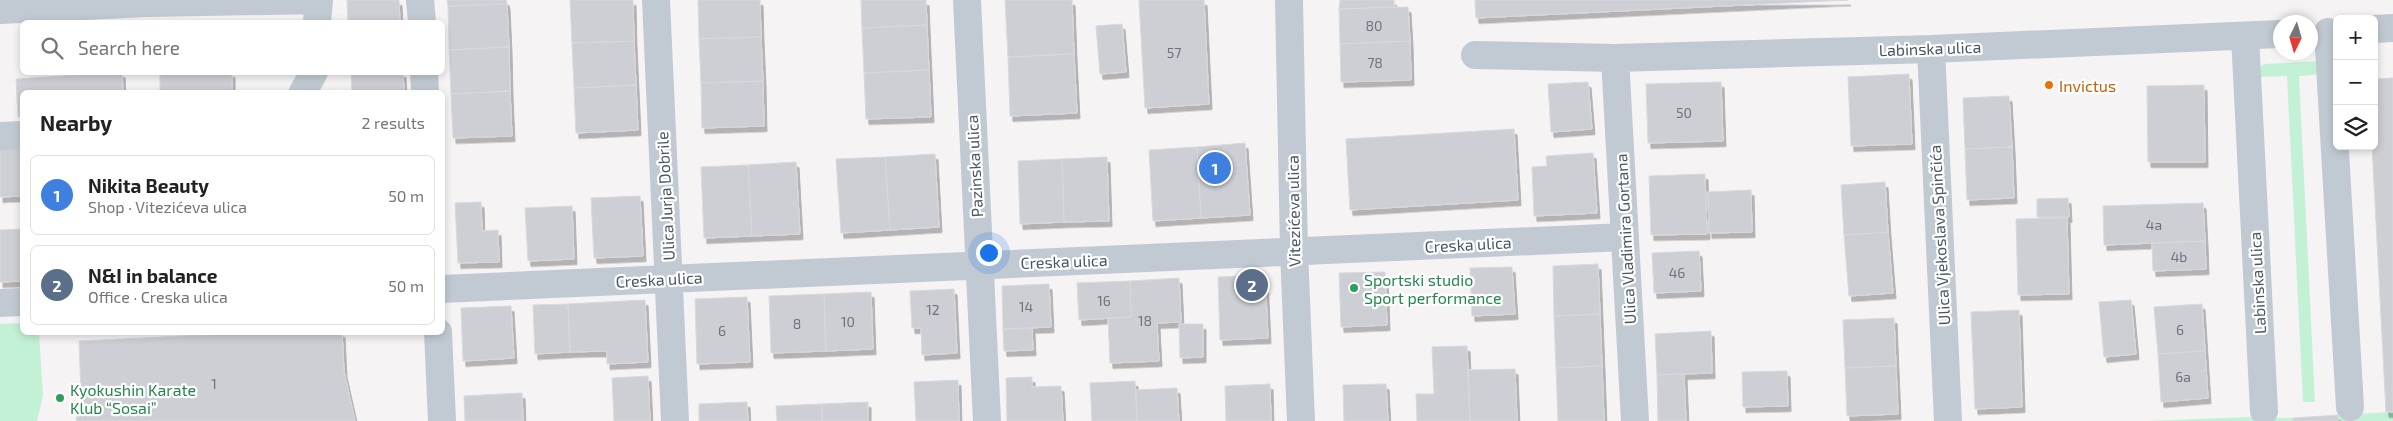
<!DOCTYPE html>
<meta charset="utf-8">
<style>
:root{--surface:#fff;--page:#f6f6f6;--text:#222;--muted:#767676;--line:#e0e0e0;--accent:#1a73e8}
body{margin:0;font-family:"Exo 2",sans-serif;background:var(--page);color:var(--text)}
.controls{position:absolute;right:15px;top:15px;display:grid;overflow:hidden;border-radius:8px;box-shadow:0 2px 8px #0003}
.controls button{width:45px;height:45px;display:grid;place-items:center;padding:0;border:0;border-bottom:1px solid var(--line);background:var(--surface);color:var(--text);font:25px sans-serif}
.compass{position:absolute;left:2273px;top:15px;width:45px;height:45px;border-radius:50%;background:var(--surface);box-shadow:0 2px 8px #0003;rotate:185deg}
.you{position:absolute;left:988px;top:252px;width:18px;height:18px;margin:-12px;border:4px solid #fff;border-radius:50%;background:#1a73e8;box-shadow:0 0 0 8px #1a73e833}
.badge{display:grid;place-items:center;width:32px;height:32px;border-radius:50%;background:var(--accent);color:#fff;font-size:16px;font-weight:700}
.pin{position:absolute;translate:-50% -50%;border:2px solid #fff;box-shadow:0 1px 5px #0006}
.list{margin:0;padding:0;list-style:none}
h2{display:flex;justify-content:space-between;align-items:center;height:65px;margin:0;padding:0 20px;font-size:21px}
h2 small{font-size:16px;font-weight:400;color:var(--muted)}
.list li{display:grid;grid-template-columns:32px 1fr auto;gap:15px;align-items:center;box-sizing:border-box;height:80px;margin:0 10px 10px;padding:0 10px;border:1px solid var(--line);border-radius:8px}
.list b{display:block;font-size:19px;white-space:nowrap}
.list p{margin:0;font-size:16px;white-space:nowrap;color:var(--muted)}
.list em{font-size:16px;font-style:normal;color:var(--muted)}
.icon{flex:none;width:28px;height:28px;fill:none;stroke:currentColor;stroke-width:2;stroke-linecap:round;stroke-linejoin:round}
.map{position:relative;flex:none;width:2393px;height:421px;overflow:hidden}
.search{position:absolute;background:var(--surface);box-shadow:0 2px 8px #0003;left:20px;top:20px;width:425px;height:55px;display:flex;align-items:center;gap:12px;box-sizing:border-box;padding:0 18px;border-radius:8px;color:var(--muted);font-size:19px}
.panel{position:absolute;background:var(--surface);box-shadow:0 2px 8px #0003;left:20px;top:90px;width:425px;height:245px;border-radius:8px}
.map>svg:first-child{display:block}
.green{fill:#c3f1d5}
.building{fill:#cdcfd5;stroke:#d7d9de;filter:url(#shadow)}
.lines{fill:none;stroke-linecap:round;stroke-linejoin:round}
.minor{stroke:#c1cad2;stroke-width:28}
.food-dot{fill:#e8710a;stroke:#fff;stroke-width:2}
.leisure-dot{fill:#2e9e5b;stroke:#fff;stroke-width:2}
.labels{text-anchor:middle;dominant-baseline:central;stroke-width:4.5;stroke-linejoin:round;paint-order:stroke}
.number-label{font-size:14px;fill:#6b747e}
.street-label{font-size:16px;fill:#4a5661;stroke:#fff}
.food-label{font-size:16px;fill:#c56008;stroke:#fff;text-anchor:start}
.leisure-label{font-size:16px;fill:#27864d;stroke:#fff;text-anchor:start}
</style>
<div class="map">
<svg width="2393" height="421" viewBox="0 0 2393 421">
<defs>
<filter id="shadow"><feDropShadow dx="3" dy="5.5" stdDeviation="0" flood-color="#0004"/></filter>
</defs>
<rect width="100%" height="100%" fill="#f5f3f3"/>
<path class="green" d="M2317 61 2323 74 2299 76 2315 402H2303L2287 76 2259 77V68L2264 64Z
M22 323V332L39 333 43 395 37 421H0V324Z
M2393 412V421H2338V415Z
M2250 417 2293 418V421H2145Z"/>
<path class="building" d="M347 0H399L400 22H348Z
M447 0H506L507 4 448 6Z
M570 0H633L634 41 572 43Z
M698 0H760L761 37 699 39Z
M861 0H926L927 25 862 28Z
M1005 0H1072L1074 54 1008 57Z
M1139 0H1204L1209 104 1145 108Z
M1340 0H1394V7L1339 9Z
M1475 0H1848L1476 18Z
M507 4 509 47 449 50 448 6Z
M1408 7 1410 41 1340 44 1339 9Z
M1122 24 1126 72 1100 74 1096 26Z
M927 25 929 70 864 73 862 28Z
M761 37 763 81 701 83 699 39Z
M634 41 636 85 574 88 572 43Z
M1410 41 1411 80 1341 82 1340 44Z
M509 47 510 91 451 94 449 50Z
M1074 54 1077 113 1010 116 1008 57Z
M929 70 931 117 866 119 864 73Z
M122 72 123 92H22V116L18 117 16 79Z
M160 72H232V92H160Z
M351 72H403L404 92H352Z
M1909 74 1912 144 1851 146 1848 77Z
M2393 78V412H2386L2372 146H2374V79Z
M763 81 764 126 702 128 701 83Z
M1588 82 1592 129 1551 132 1548 84Z
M1721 82 1723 141 1648 143 1646 84Z
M636 85 638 130 576 133 574 88Z
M2204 85 2205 162H2148L2147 86Z
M510 91 512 136 453 138 451 94Z
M2009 96 2012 147 1965 149 1963 98Z
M1514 129 1518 200 1350 210 1346 139Z
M1245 143 1250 215 1201 218 1197 147Z
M22 147V196L0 197V148Z
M1197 147 1201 218 1153 221 1149 150Z
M2012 147 2014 198 1967 200 1965 149Z
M1593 153 1597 213 1534 216 1532 167 1547 166 1546 156Z
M935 154 939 227 890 230 885 157Z
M885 157 890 230 841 233 836 159Z
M1107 157 1109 221 1064 222 1062 159Z
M1062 159 1064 222 1020 224 1018 161Z
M796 162 800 234 752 236 748 165Z
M748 165 752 236 704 238 701 167Z
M1705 174 1707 234 1651 235 1649 176Z
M1885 182 1888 232 1844 235 1841 185Z
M1751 190 1752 232 1709 233 1708 192Z
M640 196 643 256 594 258 591 198Z
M2068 198 2069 217H2037V199Z
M481 202 482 231 498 230 499 262 458 263 455 203Z
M2203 203 2205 241 2104 245 2103 206Z
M572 206 574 259 528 261 525 208Z
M2067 218 2069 294 2018 295 2016 219Z
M22 229V281L0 282V230Z
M1888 232 1893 293 1849 296 1844 235Z
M2205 241 2206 269 2153 271 2152 243Z
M1699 251 1701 291 1654 293 1652 253Z
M1598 264 1600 314 1554 316 1553 266Z
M1512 267 1515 314 1472 316 1470 268Z
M1385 272 1387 325 1341 327 1339 273Z
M1265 275 1268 338 1220 340 1218 277Z
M1179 278 1181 322 1157 323 1159 361 1110 363 1108 318 1131 317 1130 281Z
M1130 281 1131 317 1079 320 1077 283Z
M1049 284 1051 327 1003 329 1002 286Z
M954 289 957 353 922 355 921 328H912L910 291Z
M871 292 873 349 826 351 824 294Z
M824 294 826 351 771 353 769 296Z
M747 297 750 362 697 364 695 299Z
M645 300 648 362 607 364V351L570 352 568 304Z
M2131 300 2136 354 2104 357 2099 302Z
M568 304 570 352 535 354 533 305Z
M2202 304 2205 351 2158 354 2154 307Z
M511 306 514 358 463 361 461 308Z
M2019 310 2022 407 1975 409 1971 312Z
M1600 314 1602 366 1556 368 1554 316Z
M1894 318 1896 366 1845 368 1843 320Z
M1179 324H1203V357L1180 358Z
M1032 328 1033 350 1004 351 1003 329Z
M1711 331 1712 373 1657 375 1655 334Z
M264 332H342L344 372 355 421H76L81 393 79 341Z
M1467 346 1470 421H1417L1416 394H1434L1432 347Z
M2205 351 2208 398 2161 402 2158 354Z
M1602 366 1604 421H1558L1556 368Z
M1896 366 1898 414 1847 416 1845 368Z
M1515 369 1517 421H1470L1468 370Z
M1787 371 1788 406 1743 407 1742 372Z
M1684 374 1686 421H1658L1657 375Z
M648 376 650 421H614L612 378Z
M1032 377V387L1061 386 1063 421H1007L1006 378Z
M958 380 959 421H916L914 382Z
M1135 381 1137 421H1092L1090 383Z
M1270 384 1271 421H1226L1225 386Z
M1386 384 1388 421H1344L1343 385Z
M1177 388 1179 421H1137L1136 390Z
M522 393 523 421H465L464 396Z
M747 402 748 421H699V404Z
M868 402V421H822V404Z
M822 404V421H777L776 406Z
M2338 415V421H2293V418Z"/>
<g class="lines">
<path class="minor" d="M420 0 422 22
M656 0 675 421
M967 0 987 421
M1289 0 1294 251 1301 421
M0 10 146 3 319 0 317 22
M2374 29 2393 28
M2328 32 2350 407
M2245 36 2264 411
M1931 49 1948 421
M1475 55 1615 58 1931 49 2280 34
M1615 58 1635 421
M424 72 425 92
M303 92 314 72
M0 136 22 135
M442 289 1625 237
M0 303 22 302
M438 332 442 421"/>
</g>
<circle class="food-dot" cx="2049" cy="85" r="5"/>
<g class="leisure-dot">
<circle cx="1354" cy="288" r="5"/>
<circle cx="60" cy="398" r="5"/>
</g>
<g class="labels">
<g class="number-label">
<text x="1374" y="25">80</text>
<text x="1174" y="52">57</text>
<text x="1375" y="62">78</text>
<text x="1684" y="112">50</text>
<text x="2154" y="224">4a</text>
<text x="2179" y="256">4b</text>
<text x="1677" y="272">46</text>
<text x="1104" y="300">16</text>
<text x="1026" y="306">14</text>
<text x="933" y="309">12</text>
<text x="1145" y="320">18</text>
<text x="848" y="321">10</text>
<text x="797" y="323">8</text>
<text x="2180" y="329">6</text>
<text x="722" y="330">6</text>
<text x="2183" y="376">6a</text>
<text x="214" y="383">1</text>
</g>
<g class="street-label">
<text transform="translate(1930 48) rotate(-2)">Labinska ulica</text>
<text transform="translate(974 166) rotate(-93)">Pazinska ulica</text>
<text transform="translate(665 196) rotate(-93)">Ulica Jurja Dobrile</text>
<text transform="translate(1293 211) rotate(-91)">Vitezićeva ulica</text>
<text transform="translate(1939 235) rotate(-93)">Ulica Vjekoslava Spinčića</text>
<text transform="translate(1625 239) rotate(-93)">Ulica Vladimira Gortana</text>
<text transform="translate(1468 244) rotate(-3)">Creska ulica</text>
<text transform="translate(1064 261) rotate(-2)">Creska ulica</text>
<text transform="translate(659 279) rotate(-3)">Creska ulica</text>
<text transform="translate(2257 283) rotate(-93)">Labinska ulica</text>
</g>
<g class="food-label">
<text x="2059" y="85">Invictus</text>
</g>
<g class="leisure-label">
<text x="1364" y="279">Sportski studio<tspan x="1364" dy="18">Sport performance</tspan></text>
<text x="70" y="389">Kyokushin Karate<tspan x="70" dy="18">Klub “Sosai”</tspan></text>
</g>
</g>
</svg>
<div class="controls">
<button>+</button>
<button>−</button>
<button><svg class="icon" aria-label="layers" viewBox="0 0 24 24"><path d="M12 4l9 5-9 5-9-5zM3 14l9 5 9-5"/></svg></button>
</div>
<svg class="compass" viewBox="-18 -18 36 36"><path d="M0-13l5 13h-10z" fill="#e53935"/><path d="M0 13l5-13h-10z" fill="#767676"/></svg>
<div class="you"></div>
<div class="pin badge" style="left:1215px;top:168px;background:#3f7fe0">1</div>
<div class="pin badge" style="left:1252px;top:285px;background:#5c6f8a">2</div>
<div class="search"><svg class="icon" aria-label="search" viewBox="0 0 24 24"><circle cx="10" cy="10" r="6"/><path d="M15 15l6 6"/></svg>Search here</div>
<section class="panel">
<h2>Nearby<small>2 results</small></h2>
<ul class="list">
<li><span class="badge" style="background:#3f7fe0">1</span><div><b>Nikita Beauty</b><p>Shop · Vitezićeva ulica</p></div><em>50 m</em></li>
<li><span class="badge" style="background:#5c6f8a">2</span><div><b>N&amp;I in balance</b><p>Office · Creska ulica</p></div><em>50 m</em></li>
</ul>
</section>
</div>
